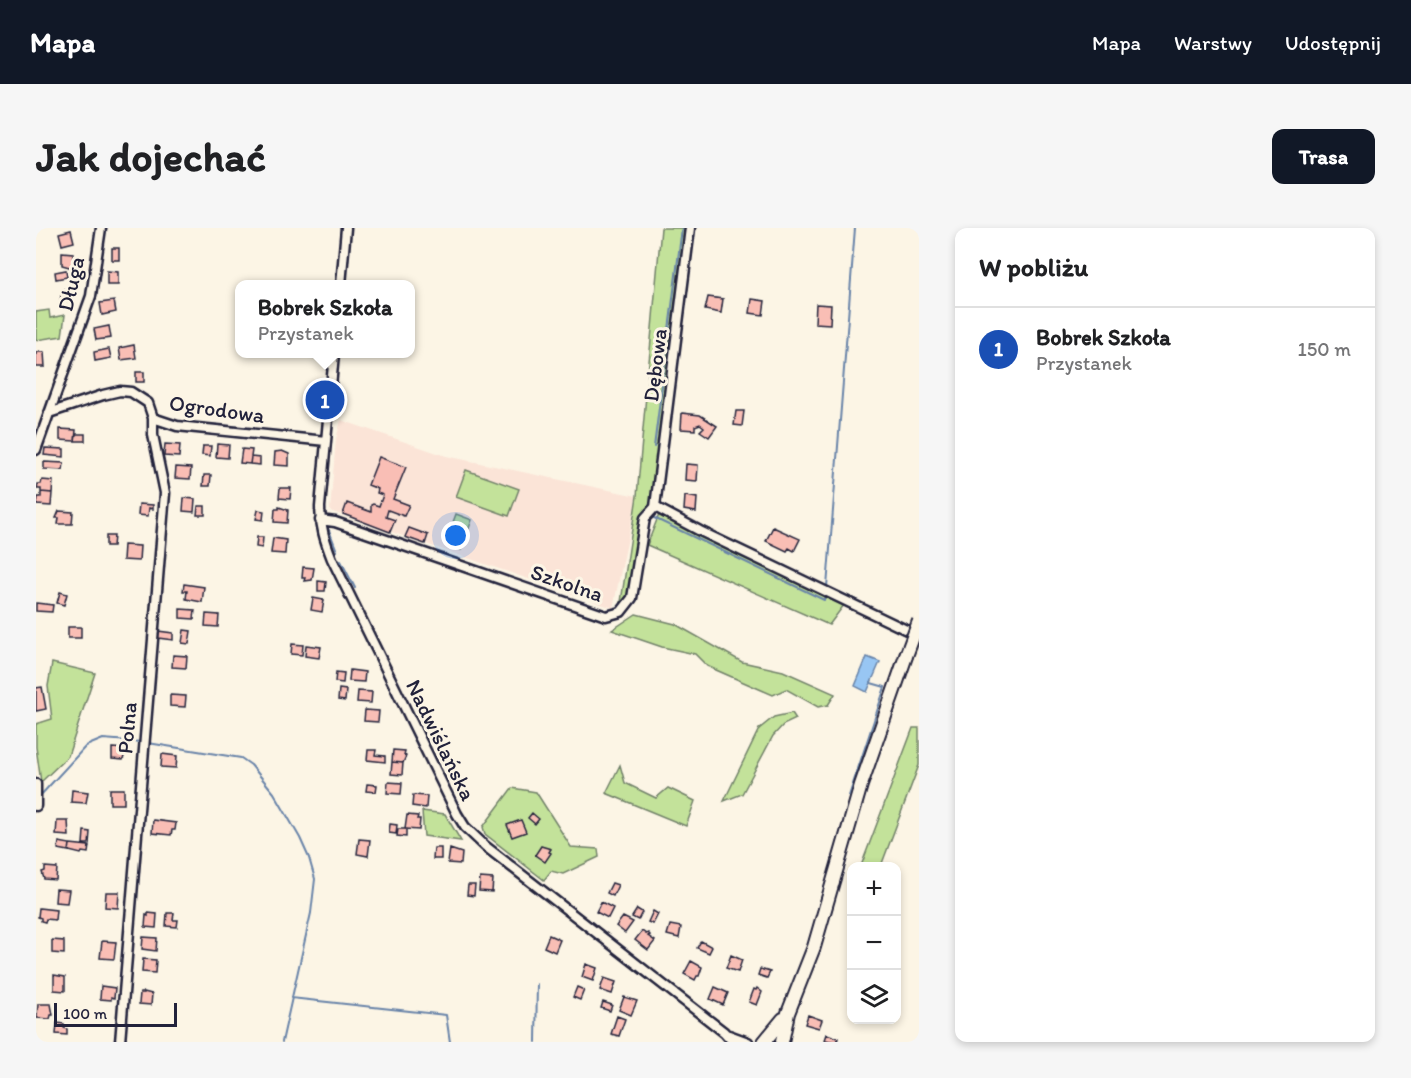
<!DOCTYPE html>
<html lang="pl">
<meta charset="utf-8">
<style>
:root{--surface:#fff;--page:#f6f6f6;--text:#202124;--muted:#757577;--line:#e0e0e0;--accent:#111827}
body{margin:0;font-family:Itim,sans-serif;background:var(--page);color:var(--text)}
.controls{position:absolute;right:18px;bottom:18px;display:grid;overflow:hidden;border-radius:12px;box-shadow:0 3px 9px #0003}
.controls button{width:54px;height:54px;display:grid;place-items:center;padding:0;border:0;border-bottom:2px solid var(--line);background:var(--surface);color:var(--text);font:30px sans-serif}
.scale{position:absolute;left:18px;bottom:15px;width:123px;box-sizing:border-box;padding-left:6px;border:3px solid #22223b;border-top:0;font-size:16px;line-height:21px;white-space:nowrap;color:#22223b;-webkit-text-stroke:4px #fcf5e5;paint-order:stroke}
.you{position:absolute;left:420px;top:308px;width:21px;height:21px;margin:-15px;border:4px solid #fff;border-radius:50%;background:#1a73e8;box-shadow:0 0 0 9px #1a73e833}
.badge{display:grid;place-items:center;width:39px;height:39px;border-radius:50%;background:var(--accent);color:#fff;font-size:20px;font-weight:700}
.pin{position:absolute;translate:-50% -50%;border:3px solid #fff;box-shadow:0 2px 6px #0006}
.popup{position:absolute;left:199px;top:52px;width:180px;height:78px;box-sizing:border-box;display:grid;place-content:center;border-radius:12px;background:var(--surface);filter:drop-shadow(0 2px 4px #0005);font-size:20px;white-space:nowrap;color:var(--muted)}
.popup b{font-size:22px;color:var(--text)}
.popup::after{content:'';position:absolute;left:50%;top:100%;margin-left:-12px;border:12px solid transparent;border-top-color:var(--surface)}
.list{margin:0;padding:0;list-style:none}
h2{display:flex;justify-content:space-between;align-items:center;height:78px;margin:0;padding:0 24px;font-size:26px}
h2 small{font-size:20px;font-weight:400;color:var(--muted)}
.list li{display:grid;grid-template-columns:39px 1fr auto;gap:18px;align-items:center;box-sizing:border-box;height:84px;padding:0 24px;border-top:2px solid var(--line)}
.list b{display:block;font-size:22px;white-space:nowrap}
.list p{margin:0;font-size:20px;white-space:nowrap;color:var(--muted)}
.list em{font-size:20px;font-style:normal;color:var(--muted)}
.icon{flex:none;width:33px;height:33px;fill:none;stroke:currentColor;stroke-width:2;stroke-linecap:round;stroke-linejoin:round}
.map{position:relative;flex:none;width:883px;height:814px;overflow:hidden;border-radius:12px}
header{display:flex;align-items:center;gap:36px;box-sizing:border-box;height:84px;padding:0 30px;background:var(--accent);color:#fff}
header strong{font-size:28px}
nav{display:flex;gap:33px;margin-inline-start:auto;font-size:21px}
.intro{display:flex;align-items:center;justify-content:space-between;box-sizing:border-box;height:144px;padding:0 36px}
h1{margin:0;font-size:42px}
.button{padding:15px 27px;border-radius:12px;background:var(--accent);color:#fff;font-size:21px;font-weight:700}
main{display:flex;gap:36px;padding:0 36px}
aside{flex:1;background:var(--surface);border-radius:12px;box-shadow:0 3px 9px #0003}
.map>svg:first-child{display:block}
.built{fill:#fbe4d7}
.green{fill:#c3e29a;stroke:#72826a;stroke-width:1.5}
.water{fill:#98c6f3;stroke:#6984a9;stroke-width:1.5}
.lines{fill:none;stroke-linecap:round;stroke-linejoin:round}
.stream{stroke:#6984a9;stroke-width:2}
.building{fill:#f9beb5;stroke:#22223b;stroke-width:1.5}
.street-casing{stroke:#22223b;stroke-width:13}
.secondary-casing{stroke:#22223b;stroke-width:16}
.street{stroke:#fcf5e5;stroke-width:8}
.secondary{stroke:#fcf5e5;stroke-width:12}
.secondary-bridge-casing{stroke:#22223b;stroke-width:16;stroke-linecap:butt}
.secondary-bridge{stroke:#fcf5e5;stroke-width:12}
.labels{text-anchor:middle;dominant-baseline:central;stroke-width:6;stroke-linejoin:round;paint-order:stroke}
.street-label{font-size:22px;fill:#22223b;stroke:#fcf5e5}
</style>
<header>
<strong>Mapa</strong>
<nav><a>Mapa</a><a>Warstwy</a><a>Udostępnij</a></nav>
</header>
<div class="intro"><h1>Jak dojechać</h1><a class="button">Trasa</a></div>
<main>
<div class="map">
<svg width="883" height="814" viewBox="0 0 883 814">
<rect width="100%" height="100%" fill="#fcf5e5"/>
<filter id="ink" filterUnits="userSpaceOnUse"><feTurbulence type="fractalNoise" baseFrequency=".0167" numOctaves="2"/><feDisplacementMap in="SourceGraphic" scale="12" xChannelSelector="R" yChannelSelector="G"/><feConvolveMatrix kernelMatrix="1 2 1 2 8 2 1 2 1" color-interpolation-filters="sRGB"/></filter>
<g filter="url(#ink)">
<path class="built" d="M305 192 410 228 601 268 577 380 294 283 300 211Z"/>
<path class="green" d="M625 0H650L617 276 606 288 593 369 585 374 601 268Z
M13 82 14 90 29 87 26 108 0 112V84Z
M430 242 483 261 473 288 420 269Z
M624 284 663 306 808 377 793 397 611 317Z
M420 286 436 292 425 322 409 316Z
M600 386 639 396 706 434 747 443 799 466 792 477 782 479 750 461 737 467 671 438 659 426 626 419 576 402Z
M16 435 59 445 32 528 5 554 0 519V496L16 491 12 458Z
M756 485 760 491 747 497 737 508 706 566 688 573 723 501 738 489Z
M877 500H883V537L845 638H825Z
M584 537 589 555 620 570 632 560 659 573 650 598 570 565Z
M476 560 500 564 535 619 562 621 563 629 527 646 515 643 508 652 449 606 447 599Z
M386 583 409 586 425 613 388 608Z"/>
<path class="water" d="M831 429 844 434 831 464 819 458Z"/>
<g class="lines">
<path class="stream" d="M618 219 646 0
M616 289 788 372 789 366
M293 302 301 323
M305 333 319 360
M791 359 819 0
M112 515 205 530 215 537 238 565 264 610 273 630 279 651 275 685 246 814
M4 568 50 518 67 511 106 514
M813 568 849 459 835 455
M255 770 410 787 414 814
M500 814 501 756"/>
</g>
<path class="building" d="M35 2 38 14 26 17 23 5Z
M76 20H83V32H76Z
M26 24 37 25V33H39L37 40 26 37Z
M30 42 31 49 20 51 19 44Z
M71 43 82 44V57H71Z
M40 60 41 67H37L38 73 24 74 26 62Z
M672 69 687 71 685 85 669 82Z
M716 71 729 73 727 87 714 85Z
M78 73 80 84 66 87 64 75Z
M780 76 795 77 794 96 779 95Z
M73 98 75 110 60 112 58 101Z
M98 117 100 130 85 132 83 120Z
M73 121 75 130 59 133 58 124Z
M0 124H8L9 139H0Z
M100 144H108V154H100Z
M700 183H708L706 198 698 197Z
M646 185 664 187 681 198 673 209 664 203 668 199 664 196 659 198V202L645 201Z
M24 201 40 202 39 213 24 212Z
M40 206H49V213H39Z
M129 216 144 217 143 229 128 228Z
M181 216 193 217 192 230 180 229Z
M167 218H175L174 228 166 227Z
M9 220 28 221V229L8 227Z
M206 221 216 222 214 236 204 235Z
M246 223 253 226V238L238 237 239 224Z
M215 229 224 230V237L214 236Z
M343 229 370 239 357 271 373 277 368 288 352 282 350 289 359 292 354 304 307 286 311 275 335 284V277L337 276 343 278 347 267 341 265 342 261 332 257Z
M8 234 28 235 27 242 8 241Z
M650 236 662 237 661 253 649 252Z
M140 239 155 240 154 251 139 250Z
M168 247H175L174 258H167Z
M6 252 17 253 16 265 5 264V261H1L2 256H5Z
M244 260H255L254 271 243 270Z
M5 264 16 265 15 278 1 277 2 269H5Z
M649 268 661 270 660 284 648 282Z
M148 270 159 271 158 284 147 283Z
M103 276 117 277V281L113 280 112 288 102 287Z
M162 278H169V287H161Z
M243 279 252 282 251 295 238 294 239 281H243Z
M222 282 228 283 227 292 220 291Z
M23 283 37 284 36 296H22L23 290H20Z
M737 299 764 311 758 323 753 320 751 323 730 313Z
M373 300 392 307 389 316 369 309Z
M70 308H78L77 318H70Z
M221 309H227L226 320 220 319Z
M237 310 250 312 249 326 235 325Z
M88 317 104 318 103 333 87 332Z
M267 339 278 340 276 352 268 353 269 350H266Z
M282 353 290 354 289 363H282Z
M148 356 168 359 166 374 150 371 151 363H147Z
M24 364 31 366 28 377 21 375Z
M277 370 288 372 286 384 275 382Z
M0 375 17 377 16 384 0 383Z
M144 381 159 382 158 391 144 390Z
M170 386 183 387 182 399 169 398Z
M32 399H45V410H32Z
M148 402 155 403 153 416 146 415Z
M122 403 137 405V412L122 410Z
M256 416 267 417 266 427 255 426Z
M270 417 285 419 283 430 269 428Z
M137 427 151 428 150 440 136 439Z
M314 442 329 444 328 454 313 453Z
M300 444 308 445 307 455 299 454Z
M6 459 10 481 0 483V460Z
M303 461 310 462 309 473 302 472Z
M322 463 336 464 335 475 321 474Z
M134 467 150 468 149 479 134 478Z
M329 482 343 483 342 494 328 493Z
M76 520 90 521 87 532 76 531Z
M332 522H340L339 527 349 528V534L331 532Z
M357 522 369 523 368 527 370 528 367 535 356 534Z
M126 526 141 528 140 540 125 539Z
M356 534 367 535 366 547 355 546Z
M352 554 366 555 365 566 351 565Z
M331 556 341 557 340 564 330 563Z
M74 561H88V576H74Z
M36 562 52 564 50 575 35 574Z
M377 567 391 568 390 580 376 578Z
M496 585 503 591 499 596 492 590Z
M371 587 382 588 381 591H384L383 602 369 601Z
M117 592 140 595 139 602H136L135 607 116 605Z
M485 592 490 604 476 609 471 597Z
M21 593H32L33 608 20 607Z
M354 596 361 597 360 606 353 605Z
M362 601H370V609L361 608Z
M48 603 54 604 53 616H47Z
M323 611 334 612 332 628 321 626Z
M23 614 34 616 33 623 22 621Z
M34 616 53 618 52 625 46 624 45 626 33 623Z
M505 618 515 621 513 624 515 625 509 634 499 627Z
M398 620H405V631H397Z
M414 621 426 625 425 636 412 635Z
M9 639 21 640 20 652 8 651 6 644 9 643Z
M444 650 457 651 456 664 443 663Z
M576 655 582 657 577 668 571 665Z
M432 657H439L438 668 431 667Z
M20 661 33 662 31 675 19 674Z
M70 664H83L82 680 69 679Z
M565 674 577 680 572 690 560 684Z
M3 680 20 682 19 692 10 691 9 694 5 693V690L2 689Z
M601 681 606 684 602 692 596 689Z
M617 683 622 686 617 696 612 694Z
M112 685 121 686 120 700 109 699 110 687 112 688Z
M131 685H138L137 692H142L141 699 130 698Z
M587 689 597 694 589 705 580 698Z
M634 697 645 699 643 710 631 707Z
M606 703 610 706 612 705 614 707 612 708 619 713 612 722 599 712Z
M513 707 524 712 519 724 508 719Z
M107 709 121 710 120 723 106 721Z
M16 712 28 713V726L16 725Z
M66 713 80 714 78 731 64 730Z
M665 713 676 719 673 725 661 720Z
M695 727 706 732 702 744 690 740Z
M107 731 120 732 119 745 106 744Z
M655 733 666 739 663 748H661L659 752 648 746Z
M550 736 561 740 557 753 546 749Z
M724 741 734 744 731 750 722 747Z
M18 747 29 749V763L18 762Z
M568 750 580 754 576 766 564 762Z
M65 758 79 760 78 770 75 769V772L64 771Z
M541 759 548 762 544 772 537 769Z
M679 759 692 765 687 777 674 771Z
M721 760 726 764 721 777 713 774 718 761 720 762Z
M108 764 116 766 115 777 103 776 104 765H108Z
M588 769 601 773 595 787 583 782Z
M567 774 576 777 574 783 565 780Z
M2 776H15L17 787H15L14 791 1 790Z
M772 787 786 792 783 800 769 796Z
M581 788 589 791 583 808 575 806Z
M21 795 28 796V800L31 801V807L20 806Z
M791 806 802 810 801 814 789 812Z"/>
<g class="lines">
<defs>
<path id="street" d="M305 57 310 0
M298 126 284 279C284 298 289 313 296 331L421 586 429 599 449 618 688 804 697 814
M13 185 67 167 84 163 95 164 112 175 117 190V207L129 265 84 814
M117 190 141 198 290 213
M0 222 55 68 65 0
M619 279 664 303 883 408
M619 279 654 0
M284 292 299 294 570 388 585 384 596 370 609 290 619 279
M0 556V578
M693 807 712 814"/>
<path id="secondary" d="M728 814 747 791
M746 814 752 785 778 719 825 557 870 428"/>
</defs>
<use href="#street" class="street-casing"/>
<use href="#secondary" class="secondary-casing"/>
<use href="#street" class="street"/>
<use href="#secondary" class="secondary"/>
<defs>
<path id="secondary-bridge" d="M870 428 883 393"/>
</defs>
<use href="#secondary-bridge" class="secondary-bridge-casing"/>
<use href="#secondary-bridge" class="secondary-bridge"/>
</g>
</g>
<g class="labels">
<g class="street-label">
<text transform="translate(35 56) rotate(-77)">Długa</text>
<text transform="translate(619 137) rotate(-83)">Dębowa</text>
<text transform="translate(181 181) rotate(8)">Ogrodowa</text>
<text transform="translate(531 355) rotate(19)">Szkolna</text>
<text transform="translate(91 500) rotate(-85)">Polna</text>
<text transform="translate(405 512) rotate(64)">Nadwiślańska</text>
</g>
</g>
</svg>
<div class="controls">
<button>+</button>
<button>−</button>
<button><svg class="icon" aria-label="layers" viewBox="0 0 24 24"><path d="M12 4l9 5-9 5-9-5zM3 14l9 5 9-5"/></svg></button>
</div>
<div class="scale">100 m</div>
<div class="you"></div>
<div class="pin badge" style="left:289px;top:172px;background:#1a4fb4">1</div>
<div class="popup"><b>Bobrek Szkoła</b>Przystanek</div>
</div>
<aside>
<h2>W pobliżu<small></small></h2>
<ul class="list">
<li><span class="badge" style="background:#1a4fb4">1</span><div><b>Bobrek Szkoła</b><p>Przystanek</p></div><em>150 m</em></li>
</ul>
</aside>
</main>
